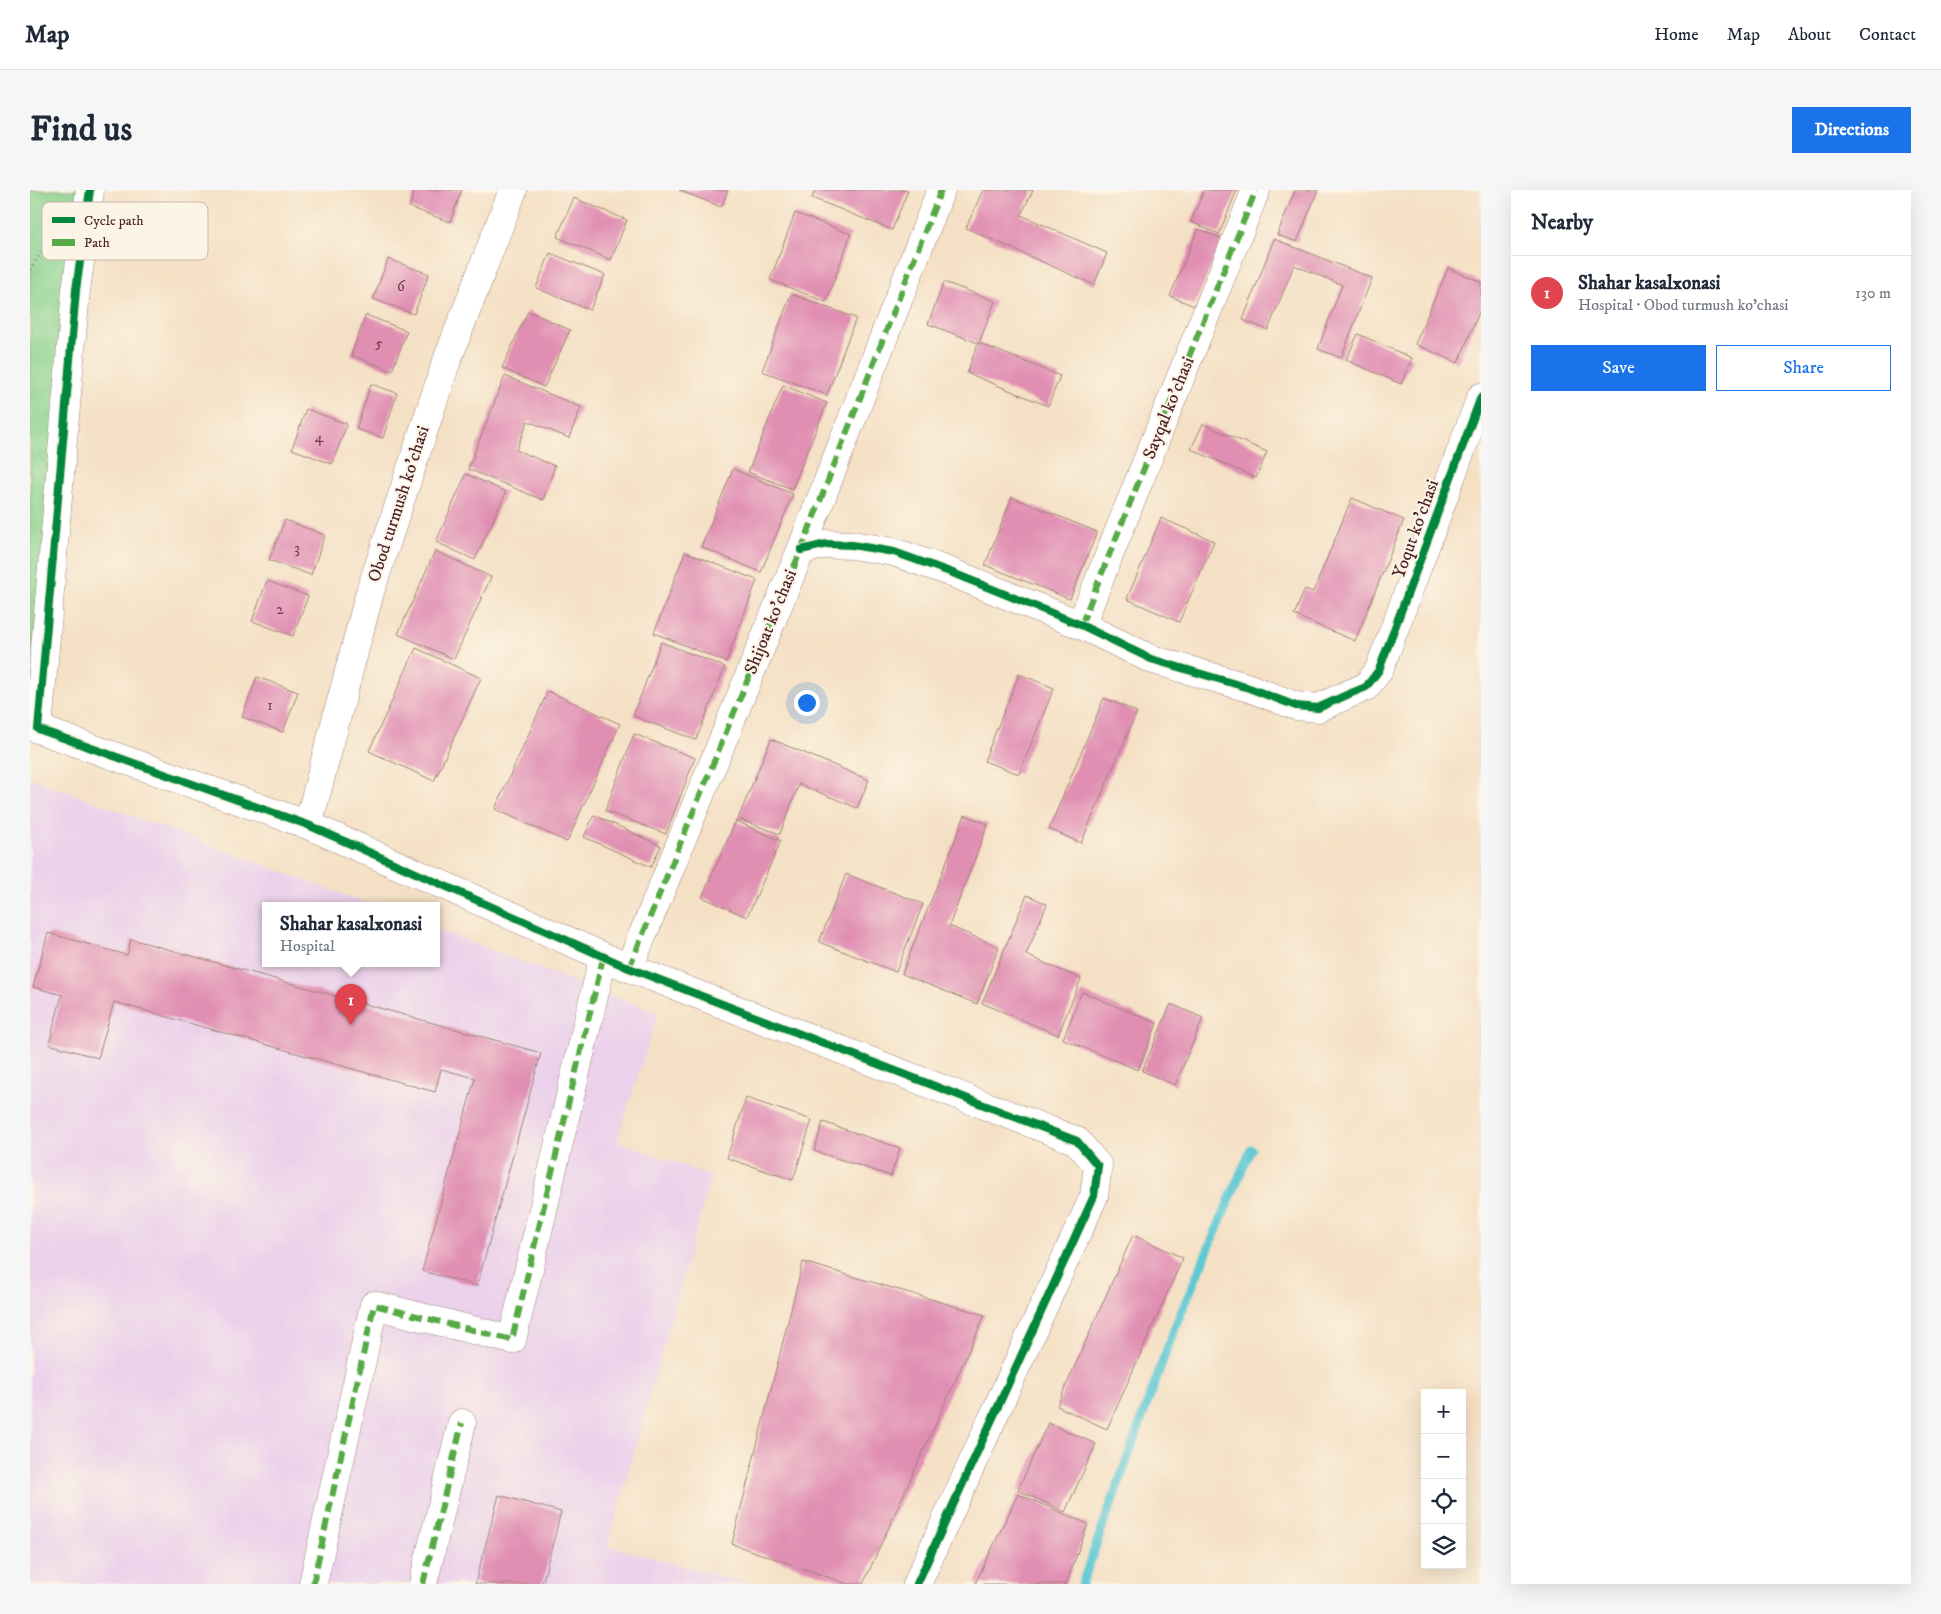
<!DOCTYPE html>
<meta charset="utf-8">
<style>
:root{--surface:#fff;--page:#f6f6f7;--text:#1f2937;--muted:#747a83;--line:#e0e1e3;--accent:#1a73e8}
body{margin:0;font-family:"IM FELL DW Pica",serif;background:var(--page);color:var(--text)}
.controls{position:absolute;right:15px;bottom:15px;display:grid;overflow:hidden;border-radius:0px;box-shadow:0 5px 20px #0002}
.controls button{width:45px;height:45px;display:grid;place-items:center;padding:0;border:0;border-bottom:1px solid var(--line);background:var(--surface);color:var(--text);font:25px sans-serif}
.you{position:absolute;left:776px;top:512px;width:18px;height:18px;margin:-12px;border:4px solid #fff;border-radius:50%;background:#1a73e8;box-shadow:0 0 0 8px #1a73e833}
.badge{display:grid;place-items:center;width:32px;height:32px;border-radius:50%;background:var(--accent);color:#fff;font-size:16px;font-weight:700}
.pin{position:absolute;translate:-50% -41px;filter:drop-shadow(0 1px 2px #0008)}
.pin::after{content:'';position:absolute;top:26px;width:18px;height:15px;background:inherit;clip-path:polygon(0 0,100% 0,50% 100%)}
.popup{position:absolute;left:232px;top:712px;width:178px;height:65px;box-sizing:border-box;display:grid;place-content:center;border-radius:0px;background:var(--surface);filter:drop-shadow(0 1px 4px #0005);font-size:16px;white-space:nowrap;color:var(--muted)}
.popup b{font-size:19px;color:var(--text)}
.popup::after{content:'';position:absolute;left:50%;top:100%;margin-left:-10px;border:10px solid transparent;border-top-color:var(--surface)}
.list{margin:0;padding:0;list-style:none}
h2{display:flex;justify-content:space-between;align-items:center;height:65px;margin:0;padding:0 20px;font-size:21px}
h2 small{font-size:16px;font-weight:400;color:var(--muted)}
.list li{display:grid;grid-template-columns:32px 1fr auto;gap:15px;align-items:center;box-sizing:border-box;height:75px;padding:0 20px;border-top:1px solid var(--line)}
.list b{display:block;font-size:19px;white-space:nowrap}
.list p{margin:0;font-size:16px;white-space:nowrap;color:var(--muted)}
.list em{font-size:16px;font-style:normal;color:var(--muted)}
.actions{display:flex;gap:10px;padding:15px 20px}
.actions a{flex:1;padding:11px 0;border:1px solid var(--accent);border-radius:0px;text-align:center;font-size:18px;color:var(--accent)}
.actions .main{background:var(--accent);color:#fff}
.icon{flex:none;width:28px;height:28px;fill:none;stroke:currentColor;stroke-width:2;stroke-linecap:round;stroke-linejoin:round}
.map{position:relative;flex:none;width:1451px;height:1394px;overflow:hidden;border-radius:0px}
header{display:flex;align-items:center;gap:30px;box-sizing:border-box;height:70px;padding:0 25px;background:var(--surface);border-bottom:1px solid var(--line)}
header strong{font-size:24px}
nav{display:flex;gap:28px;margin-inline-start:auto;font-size:18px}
.intro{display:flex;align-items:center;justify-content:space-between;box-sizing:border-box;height:120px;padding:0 30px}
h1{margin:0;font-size:35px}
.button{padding:12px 22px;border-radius:0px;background:var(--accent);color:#fff;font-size:18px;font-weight:700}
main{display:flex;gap:30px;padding:0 30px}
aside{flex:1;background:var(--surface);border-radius:0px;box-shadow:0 5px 20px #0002}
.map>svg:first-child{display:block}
.built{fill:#ebd1eb}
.green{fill:#89d28e;stroke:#6a785c}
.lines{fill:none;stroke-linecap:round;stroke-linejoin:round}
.stream{stroke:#5cc8d3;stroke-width:9}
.building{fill:#e08eb2}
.minor-casing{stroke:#9f8078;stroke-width:29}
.path{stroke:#9f8078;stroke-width:3;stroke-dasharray:1 4;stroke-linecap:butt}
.minor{stroke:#fff;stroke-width:28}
.quiet{stroke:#57aa44;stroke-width:6;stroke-dasharray:12 6;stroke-linecap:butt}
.cycleway-casing{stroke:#fcf5e5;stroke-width:11}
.cycleway{stroke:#00873e;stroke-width:8}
.labels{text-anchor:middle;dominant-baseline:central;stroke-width:4;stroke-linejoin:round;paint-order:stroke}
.number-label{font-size:15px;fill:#703b4d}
.street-label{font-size:18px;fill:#4a1f2b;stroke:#fcf5e5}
.key{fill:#fcf5e5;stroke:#c7b5ad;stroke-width:1}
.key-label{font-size:14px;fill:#4a1f2b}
</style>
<header>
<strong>Map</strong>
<nav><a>Home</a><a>Map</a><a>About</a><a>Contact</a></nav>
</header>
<div class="intro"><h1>Find us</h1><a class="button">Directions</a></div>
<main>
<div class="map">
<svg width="1451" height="1394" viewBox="0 0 1451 1394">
<rect width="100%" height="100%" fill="#fcf5e5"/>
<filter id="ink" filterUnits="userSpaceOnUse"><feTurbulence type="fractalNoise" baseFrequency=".02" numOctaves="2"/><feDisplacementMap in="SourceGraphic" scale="10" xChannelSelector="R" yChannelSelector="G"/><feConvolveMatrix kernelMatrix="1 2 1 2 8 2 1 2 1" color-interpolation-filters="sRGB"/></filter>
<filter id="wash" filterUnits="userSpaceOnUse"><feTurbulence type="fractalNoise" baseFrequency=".0096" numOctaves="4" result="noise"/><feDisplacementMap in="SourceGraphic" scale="20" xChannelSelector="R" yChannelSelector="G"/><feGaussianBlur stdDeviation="1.12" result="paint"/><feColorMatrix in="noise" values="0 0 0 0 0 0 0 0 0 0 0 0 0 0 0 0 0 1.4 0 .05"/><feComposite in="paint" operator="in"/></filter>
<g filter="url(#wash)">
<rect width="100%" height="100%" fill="#f4e0c4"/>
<path class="built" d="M0 588 344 716H236V774H406V739L628 823 587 951 681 986 578 1356 720 1394H0Z"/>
<path class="green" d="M0 0H59L0 480Z"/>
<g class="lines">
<path class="stream" d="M1052 1394 1145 1137 1221 959"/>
</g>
<g id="blocks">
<path class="building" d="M385 0H432L420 32 379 17Z
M649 0H698L691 17Z
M785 0H878L862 40 782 8Z
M953 0H1003L991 25 1077 63 1064 95 936 38Z
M1174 0H1207L1189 44 1161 32Z
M1265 0H1288L1267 52 1247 45Z
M544 8 597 30 581 70 527 47Z
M765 23 821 44 796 112 740 90Z
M1168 39 1193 49 1164 116 1140 106Z
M1244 49 1342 88 1311 168 1288 159 1312 95 1264 75 1238 140 1213 130Z
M520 63 575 85 560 120 506 98Z
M358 69 399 84 384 124 343 109Z
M1418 78 1451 92V118L1428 173 1385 154Z
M914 92 965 111 949 153 1030 186 1018 216 937 183 948 153 898 134Z
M761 104 826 128 797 205 732 181Z
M498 121 540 140 514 197 472 178Z
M336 125 377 141 362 181 321 165Z
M1328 144 1382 168 1371 194 1316 170Z
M475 186 551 217 539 248 498 231 486 260 525 276 513 310 438 279Z
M341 194 367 203 353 248 326 239Z
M753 195 797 213 762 299 718 282Z
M276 219 317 234 302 274 262 259Z
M1173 234 1237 262 1226 288 1161 259Z
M703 279 763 304 731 382 671 357Z
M436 284 476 302 445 370 406 352Z
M982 307 1067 342 1040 409 955 375Z
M1322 308 1374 330 1325 451 1264 425 1275 399 1283 402Z
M1131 328 1184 351 1149 432 1097 409Z
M255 330 295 345 281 385 239 370Z
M405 361 461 387 424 469 368 444Z
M655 362 727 390 696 472 624 443Z
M237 391 278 406 263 446 222 431Z
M631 452 695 477 666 550 603 526Z
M386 458 451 488 404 591 339 561Z
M989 484 1024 498 989 584 954 571Z
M227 487 268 502 253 542 212 527Z
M518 501 590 534 537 652 465 619Z
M1074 508 1107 522 1051 653 1019 639Z
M604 544 665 568 636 644 575 621Z
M741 549 839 590 827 618 769 594 750 644 708 629Z
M564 625 631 656 621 677 554 647Z
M935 625 958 634 919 736 969 757 947 814 872 784Z
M706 631 751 651 717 727 672 707Z
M816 684 893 714 866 782 789 752Z
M997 705 1017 714 996 765 1051 789 1028 845 952 813Z
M18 743 97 765 101 749 511 863 447 1096 392 1081 445 888 411 879 405 902 84 812 68 868 19 854 32 805 3 797Z
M1052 802 1127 833 1108 880 1033 849Z
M1141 814 1173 828 1145 895 1112 881Z
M716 908 782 930 763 990 697 968Z
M793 932 870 958 861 986 784 961Z
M1103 1045 1153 1068 1077 1239 1027 1216Z
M773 1072 955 1125 833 1394H818L702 1354Z
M1018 1233 1066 1254 1035 1322 988 1300Z
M988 1304 1058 1334 1036 1394H945Z
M469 1305 531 1322 512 1394H445Z"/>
</g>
</g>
<g filter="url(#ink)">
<use href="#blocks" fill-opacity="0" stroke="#9f8078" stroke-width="1"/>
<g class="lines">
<defs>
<path id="minor" d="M60 0 46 100 8 539 278 635 599 778 1047 951 1068 976 1064 1006 887 1394
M771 360 797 354 822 355 864 362 920 382 1051 435 1121 469 1219 498 1266 516 1288 518 1319 504 1336 497 1349 480 1451 207
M1051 435 1226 0
M278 635 340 402 416 173 483 0
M599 778 771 360 911 0
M283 1394 344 1115 482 1150 573 768
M393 1394 432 1233"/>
</defs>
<use href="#minor" class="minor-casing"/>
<path class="path" d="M0 80 25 40"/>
<use href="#minor" class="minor"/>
<path class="quiet" d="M1051 435 1226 0
M599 778 771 360 911 0
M283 1394 344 1115 482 1150 573 768
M393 1394 432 1233"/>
<defs>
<path id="cycleway" d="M60 0 46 100 8 539 278 635 599 778 1047 951 1068 976 1064 1006 887 1394
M771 360 797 354 822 355 864 362 920 382 1051 435 1121 469 1219 498 1266 516 1288 518 1319 504 1336 497 1349 480 1451 207"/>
</defs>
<use href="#cycleway" class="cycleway-casing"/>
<use href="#cycleway" class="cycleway"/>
</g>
</g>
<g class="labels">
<g class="number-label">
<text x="371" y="96">6</text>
<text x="349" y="153">5</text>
<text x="289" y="247">4</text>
<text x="267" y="358">3</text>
<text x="250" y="419">2</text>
<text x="240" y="515">1</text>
</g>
<g class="street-label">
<text transform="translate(1139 218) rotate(-68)">Sayqal ko'chasi</text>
<text transform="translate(369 314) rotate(-72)">Obod turmush ko'chasi</text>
<text transform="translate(1386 339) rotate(-70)">Yoqut ko'chasi</text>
<text transform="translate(741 432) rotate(-68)">Shijoat ko'chasi</text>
</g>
</g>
<rect x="12" y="12" width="166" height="58" rx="8" class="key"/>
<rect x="22" y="27" width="23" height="6" fill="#00873e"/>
<rect x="22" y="49" width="23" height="7" fill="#57aa44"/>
<g class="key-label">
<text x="54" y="35">Cycle path</text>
<text x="54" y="57">Path</text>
</g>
</svg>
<div class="controls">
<button>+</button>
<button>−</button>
<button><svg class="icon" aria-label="locate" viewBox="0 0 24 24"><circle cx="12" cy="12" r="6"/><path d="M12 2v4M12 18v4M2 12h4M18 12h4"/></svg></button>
<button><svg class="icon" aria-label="layers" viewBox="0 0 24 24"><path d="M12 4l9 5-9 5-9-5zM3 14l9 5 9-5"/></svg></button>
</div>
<div class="you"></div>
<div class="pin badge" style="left:321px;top:835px;background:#e0444e">1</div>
<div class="popup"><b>Shahar kasalxonasi</b>Hospital</div>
</div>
<aside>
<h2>Nearby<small></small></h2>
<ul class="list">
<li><span class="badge" style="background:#e0444e">1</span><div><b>Shahar kasalxonasi</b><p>Hospital · Obod turmush ko'chasi</p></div><em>130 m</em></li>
</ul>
<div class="actions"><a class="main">Save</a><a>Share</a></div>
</aside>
</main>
